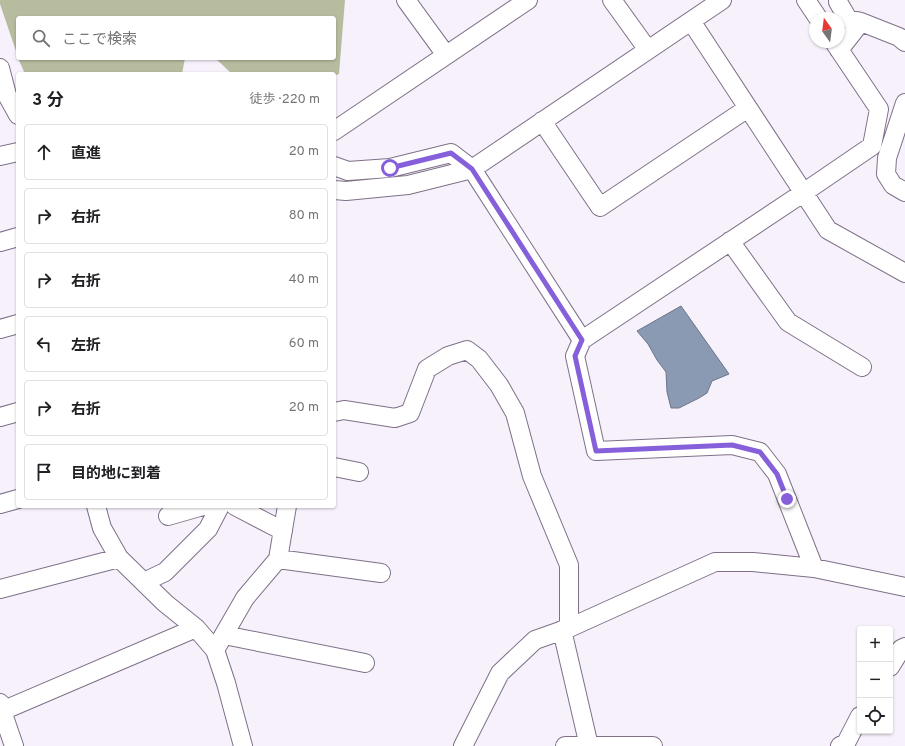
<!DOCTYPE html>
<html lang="ja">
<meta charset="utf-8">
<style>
:root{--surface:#fff;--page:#f2f2f2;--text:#202124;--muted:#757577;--line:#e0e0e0}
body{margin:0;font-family:Overpass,"Noto Sans JP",sans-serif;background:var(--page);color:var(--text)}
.controls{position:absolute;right:12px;bottom:12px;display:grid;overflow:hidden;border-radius:4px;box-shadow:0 1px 3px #0004}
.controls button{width:36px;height:36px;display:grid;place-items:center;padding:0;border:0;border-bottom:1px solid var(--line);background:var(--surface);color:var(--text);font:20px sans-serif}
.compass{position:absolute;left:809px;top:12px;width:36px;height:36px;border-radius:50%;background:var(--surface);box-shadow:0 1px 3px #0004;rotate:346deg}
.stop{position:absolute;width:12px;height:12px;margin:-9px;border:3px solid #8660da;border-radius:50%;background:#fff}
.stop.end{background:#8660da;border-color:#fff;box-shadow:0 1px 4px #0008}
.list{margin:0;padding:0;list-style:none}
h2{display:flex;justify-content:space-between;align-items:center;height:52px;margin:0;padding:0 16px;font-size:17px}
h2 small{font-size:13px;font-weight:400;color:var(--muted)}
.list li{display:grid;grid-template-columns:26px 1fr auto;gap:12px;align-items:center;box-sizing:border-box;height:56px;margin:0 8px 8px;padding:0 8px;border:1px solid var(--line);border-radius:4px}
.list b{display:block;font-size:15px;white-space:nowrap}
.list em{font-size:13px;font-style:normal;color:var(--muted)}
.icon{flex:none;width:22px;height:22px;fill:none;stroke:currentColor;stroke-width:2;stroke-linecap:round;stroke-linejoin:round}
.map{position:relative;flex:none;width:905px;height:746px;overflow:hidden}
.search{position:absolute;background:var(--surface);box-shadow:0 1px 3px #0004;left:16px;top:16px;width:320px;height:44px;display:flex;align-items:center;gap:10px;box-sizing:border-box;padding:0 14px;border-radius:4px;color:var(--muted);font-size:15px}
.panel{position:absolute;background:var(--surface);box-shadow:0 1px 3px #0004;left:16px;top:72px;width:320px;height:436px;border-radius:4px}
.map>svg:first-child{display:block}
.forest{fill:#b8bc9f}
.water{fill:#8b9ab3;stroke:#6c7589}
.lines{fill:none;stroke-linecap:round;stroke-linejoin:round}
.minor-casing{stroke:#7f7088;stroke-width:20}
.minor{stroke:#fff;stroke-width:18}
.route{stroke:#8660da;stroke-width:5}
</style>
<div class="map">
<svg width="905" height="746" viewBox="0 0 905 746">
<rect width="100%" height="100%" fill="#f7f1fc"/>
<path class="forest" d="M0 0H345L339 74 334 76V74H232L215 58H334V18H18V57L0 4Z
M18 58H185L182 74H25Z"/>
<path class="water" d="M681 306 729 374 712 381 707 393 699 398 679 408H671L667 392 666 372 657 360 648 344 637 331Z"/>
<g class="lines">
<defs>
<path id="minor" d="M406 0 446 55
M612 0 648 50
M806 0 818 18
M838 0V2L848 19 861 22 899 37 905 42
M691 21 828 230 905 273
M839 50 861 22
M0 68 7 95 18 115
M905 103 887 158 886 174 893 185 905 192
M542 121 600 207 748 108
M334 131 528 0
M0 156 18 152
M334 166 348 171 390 168 451 153 472 169 582 340
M334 190 346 191 408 185 472 169 722 0
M730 241 788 322 862 367
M0 242 18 237
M0 329 18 324
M334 412 344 410 395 418 410 413 427 369 448 356 467 350 479 359 499 385 515 413 532 476 569 565V628
M0 417 18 412
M334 467 359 472
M0 504 18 499
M96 506 102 528 119 558 165 603 196 628 215 650 226 683 243 746
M235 506 283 531
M168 516 203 506
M278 559 381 573
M814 568 777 474 760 452 732 445 596 451 575 356 582 340 803 193 872 146 879 109 834 42
M144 582 165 572 208 529 220 506
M0 589 119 558
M562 630 589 746
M224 635 365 663
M215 650 245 598 278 559 287 506
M890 667 901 649 905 647
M0 703 2 711 14 746
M2 711 196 628
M463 746 500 673 535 640 569 628 715 562H753L814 568 905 587
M565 746H653
M840 746 846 743 860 716"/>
</defs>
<use href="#minor" class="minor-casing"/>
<use href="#minor" class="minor"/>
</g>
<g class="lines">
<path class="route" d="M390 168 451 153 472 169 582 340 575 356 596 451 732 445 760 452 777 474 787 499"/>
</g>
</svg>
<div class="controls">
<button>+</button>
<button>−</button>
<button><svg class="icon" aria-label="locate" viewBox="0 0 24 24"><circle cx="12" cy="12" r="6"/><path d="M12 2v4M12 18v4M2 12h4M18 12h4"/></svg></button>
</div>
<svg class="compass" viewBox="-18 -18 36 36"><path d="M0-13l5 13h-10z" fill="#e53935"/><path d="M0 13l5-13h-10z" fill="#757577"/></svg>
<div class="stop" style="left:390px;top:168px"></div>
<div class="stop end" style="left:787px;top:499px"></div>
<div class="search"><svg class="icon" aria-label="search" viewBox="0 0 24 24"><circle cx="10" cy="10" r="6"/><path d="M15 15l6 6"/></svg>ここで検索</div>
<section class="panel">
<h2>3 分<small>徒歩 · 220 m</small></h2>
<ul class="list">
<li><svg class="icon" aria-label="ahead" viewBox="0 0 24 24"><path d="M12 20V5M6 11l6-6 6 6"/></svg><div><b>直進</b></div><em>20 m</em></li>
<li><svg class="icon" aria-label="right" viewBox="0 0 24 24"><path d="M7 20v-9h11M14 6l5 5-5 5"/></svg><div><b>右折</b></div><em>80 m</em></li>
<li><svg class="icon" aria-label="right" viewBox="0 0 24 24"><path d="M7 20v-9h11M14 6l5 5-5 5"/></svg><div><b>右折</b></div><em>40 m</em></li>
<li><svg class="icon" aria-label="left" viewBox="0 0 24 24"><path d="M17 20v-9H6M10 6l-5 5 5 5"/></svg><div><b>左折</b></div><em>60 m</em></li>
<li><svg class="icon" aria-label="right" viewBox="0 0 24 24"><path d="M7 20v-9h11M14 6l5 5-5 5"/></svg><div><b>右折</b></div><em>20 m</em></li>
<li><svg class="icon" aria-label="arrive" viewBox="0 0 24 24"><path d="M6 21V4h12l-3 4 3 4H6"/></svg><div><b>目的地に到着</b></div></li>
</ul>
</section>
</div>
